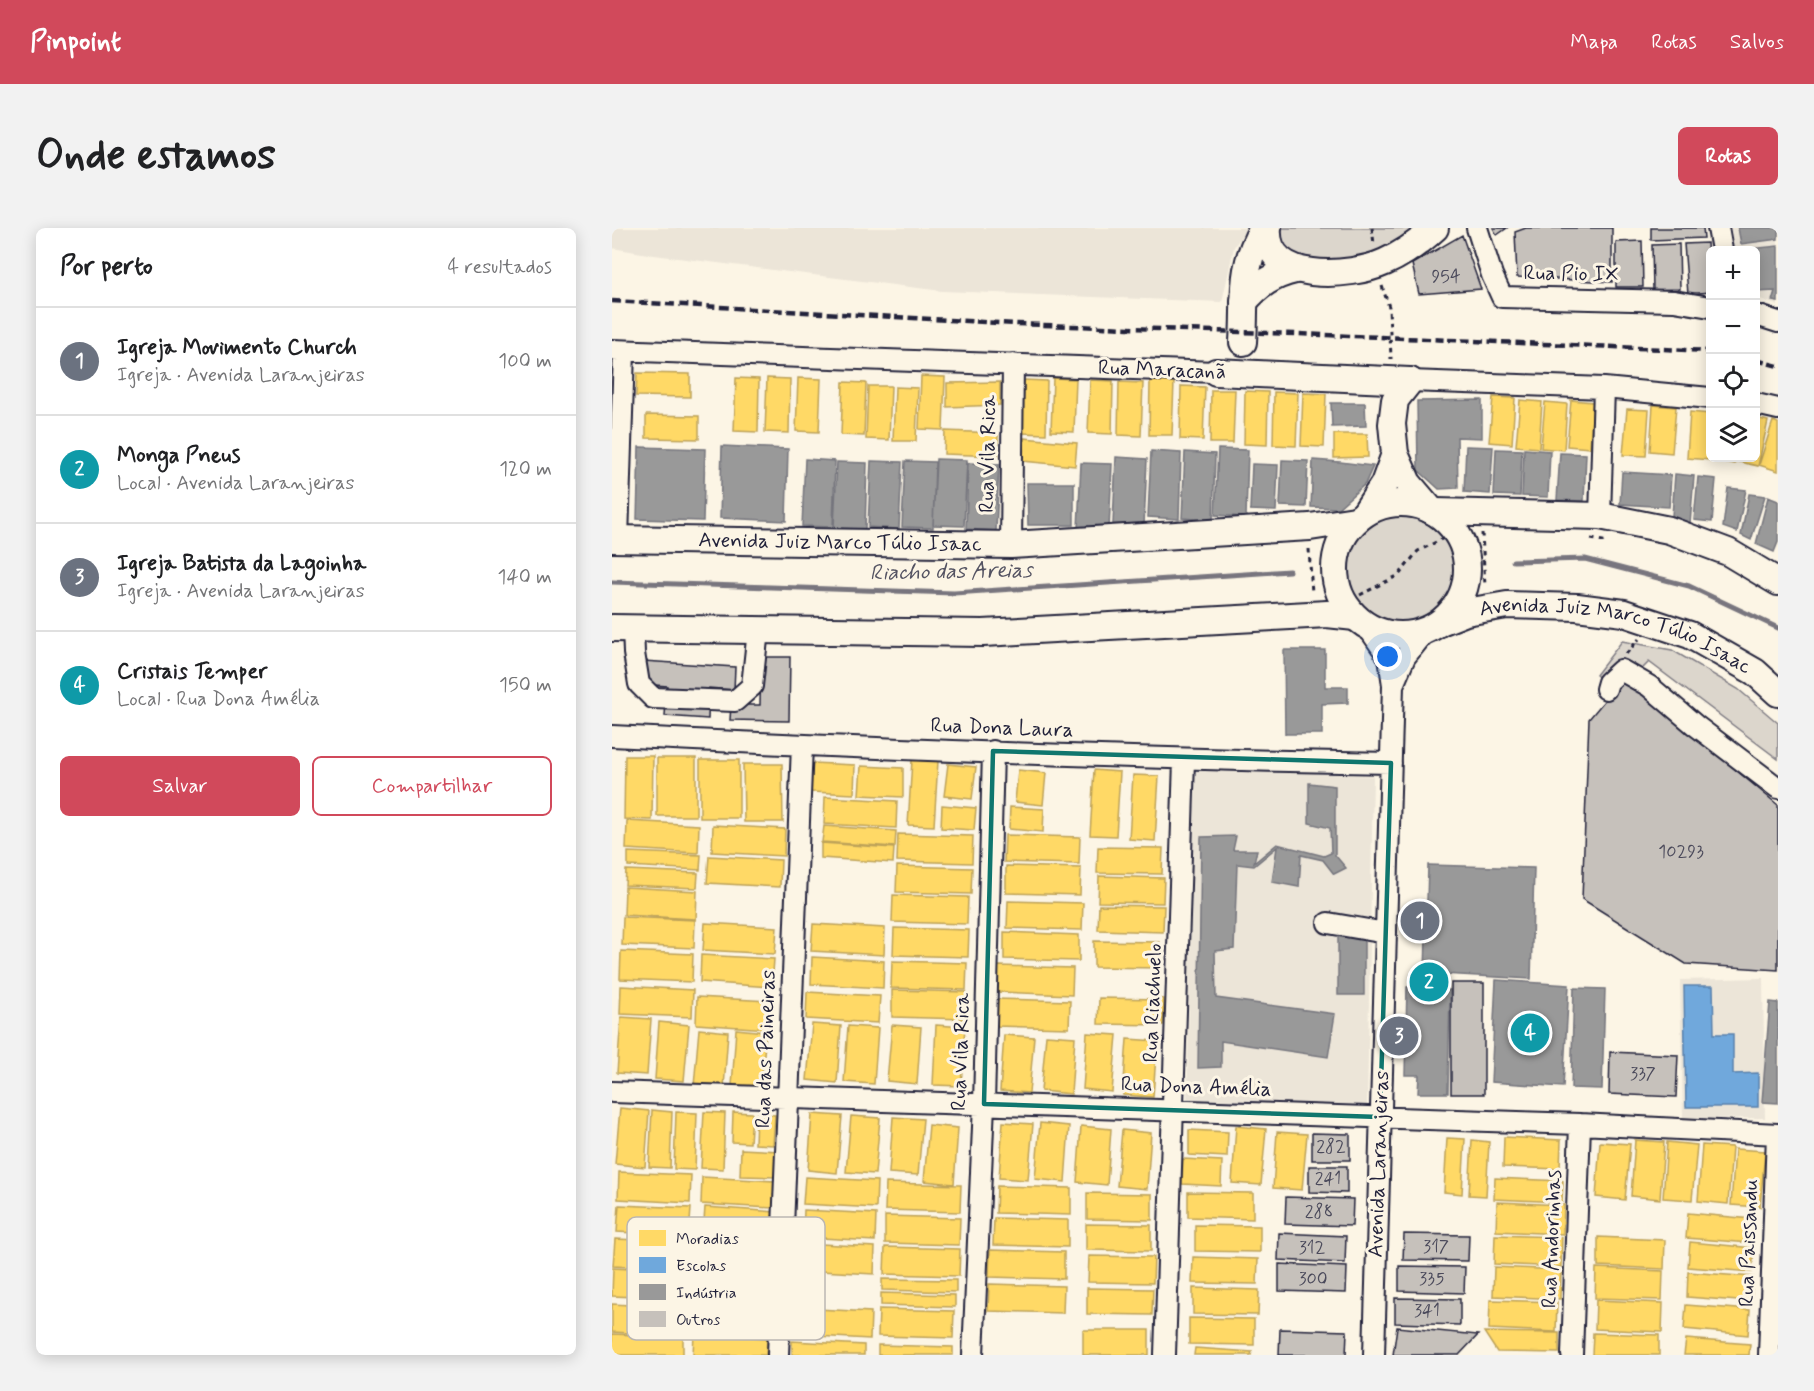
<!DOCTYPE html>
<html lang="pt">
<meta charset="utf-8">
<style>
:root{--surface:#fff;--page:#f2f2f2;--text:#202124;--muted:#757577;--line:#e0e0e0;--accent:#d1495b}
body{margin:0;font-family:Mynerve,sans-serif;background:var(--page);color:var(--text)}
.controls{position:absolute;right:18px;top:18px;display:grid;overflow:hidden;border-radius:9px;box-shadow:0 3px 15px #0003}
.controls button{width:54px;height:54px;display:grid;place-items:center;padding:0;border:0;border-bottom:2px solid var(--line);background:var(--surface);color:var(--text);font:30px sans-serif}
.you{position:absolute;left:776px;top:429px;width:21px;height:21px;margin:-15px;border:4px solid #fff;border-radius:50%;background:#1a73e8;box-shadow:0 0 0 9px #1a73e833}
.badge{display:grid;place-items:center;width:39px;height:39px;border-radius:50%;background:var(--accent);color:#fff;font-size:20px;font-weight:700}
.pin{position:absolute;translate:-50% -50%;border:3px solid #fff;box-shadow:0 2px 6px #0006}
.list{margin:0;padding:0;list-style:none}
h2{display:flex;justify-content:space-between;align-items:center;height:78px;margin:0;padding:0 24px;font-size:26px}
h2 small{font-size:20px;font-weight:400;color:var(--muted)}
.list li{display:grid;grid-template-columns:39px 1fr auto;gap:18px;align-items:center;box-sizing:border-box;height:108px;padding:0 24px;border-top:2px solid var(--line)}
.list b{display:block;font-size:22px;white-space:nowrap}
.list p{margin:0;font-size:20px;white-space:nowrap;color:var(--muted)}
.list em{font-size:20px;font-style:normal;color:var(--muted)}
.actions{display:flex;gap:12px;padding:18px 24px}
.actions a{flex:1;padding:14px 0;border:2px solid var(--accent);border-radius:9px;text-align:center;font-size:21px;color:var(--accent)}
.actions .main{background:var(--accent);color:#fff}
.icon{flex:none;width:33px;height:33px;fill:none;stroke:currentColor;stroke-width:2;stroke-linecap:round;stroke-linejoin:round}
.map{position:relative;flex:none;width:1166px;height:1127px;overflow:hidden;border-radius:9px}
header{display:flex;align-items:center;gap:36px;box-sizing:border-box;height:84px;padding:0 30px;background:var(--accent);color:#fff}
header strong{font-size:28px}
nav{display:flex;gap:33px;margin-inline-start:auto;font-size:21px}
.intro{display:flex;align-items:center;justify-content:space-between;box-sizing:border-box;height:144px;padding:0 36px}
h1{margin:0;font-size:42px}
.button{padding:15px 27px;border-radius:9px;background:var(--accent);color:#fff;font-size:21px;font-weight:700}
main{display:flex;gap:36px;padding:0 36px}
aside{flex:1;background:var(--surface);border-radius:9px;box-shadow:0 3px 15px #0003}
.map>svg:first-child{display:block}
.built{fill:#ece5d8}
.green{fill:#dcd6cc;stroke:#7f7c84;stroke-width:1.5}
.homes{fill:#ffd966;stroke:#bda259;stroke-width:1.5}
.schools{fill:#6fa8dc;stroke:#5880ac;stroke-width:1.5}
.industry{fill:#999;stroke:#75757d;stroke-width:1.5}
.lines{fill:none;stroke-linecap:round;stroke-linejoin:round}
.stream{stroke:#78757e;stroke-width:5}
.building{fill:#c6c1bb;stroke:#22223b;stroke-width:1.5}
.minor-casing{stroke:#22223b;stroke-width:24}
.major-casing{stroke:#22223b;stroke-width:30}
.path{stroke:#22223b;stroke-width:3;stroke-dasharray:4.5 4.5;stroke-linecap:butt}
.minor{stroke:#fcf5e5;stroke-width:20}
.major{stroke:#fcf5e5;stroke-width:26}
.rail{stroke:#22223b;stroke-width:4.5;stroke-dasharray:9 4.5;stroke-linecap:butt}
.marked{fill:none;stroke:#0f766e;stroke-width:4.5;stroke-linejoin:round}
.labels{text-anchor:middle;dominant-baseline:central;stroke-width:6;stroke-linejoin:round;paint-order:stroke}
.number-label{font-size:18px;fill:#4b4a5b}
.street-label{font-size:21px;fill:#22223b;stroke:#fcf5e5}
.water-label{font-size:22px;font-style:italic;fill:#545362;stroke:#fcf5e5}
.key{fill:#fcf5e5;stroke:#bbb6b2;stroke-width:1.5}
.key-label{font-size:16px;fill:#22223b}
</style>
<header>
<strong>Pinpoint</strong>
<nav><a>Mapa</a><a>Rotas</a><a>Salvos</a></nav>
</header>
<div class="intro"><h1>Onde estamos</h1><a class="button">Rotas</a></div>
<main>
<aside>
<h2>Por perto<small>4 resultados</small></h2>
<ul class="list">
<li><span class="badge" style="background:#6b7280">1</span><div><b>Igreja Movimento Church</b><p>Igreja · Avenida Laranjeiras</p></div><em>100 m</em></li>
<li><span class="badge" style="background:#0f9aa8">2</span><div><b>Monga Pneus</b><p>Local · Avenida Laranjeiras</p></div><em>120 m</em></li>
<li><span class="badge" style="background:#6b7280">3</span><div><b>Igreja Batista da Lagoinha</b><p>Igreja · Avenida Laranjeiras</p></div><em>140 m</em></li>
<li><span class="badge" style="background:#0f9aa8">4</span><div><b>Cristais Temper</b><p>Local · Rua Dona Amélia</p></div><em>150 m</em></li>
</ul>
<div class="actions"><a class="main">Salvar</a><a>Compartilhar</a></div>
</aside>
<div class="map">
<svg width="1166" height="1127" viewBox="0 0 1166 1127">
<rect width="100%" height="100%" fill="#fcf5e5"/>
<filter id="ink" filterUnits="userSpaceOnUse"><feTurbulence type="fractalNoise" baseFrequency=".0167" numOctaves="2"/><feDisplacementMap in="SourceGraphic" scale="12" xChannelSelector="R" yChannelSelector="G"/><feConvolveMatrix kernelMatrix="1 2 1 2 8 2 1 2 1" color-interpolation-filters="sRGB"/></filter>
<g filter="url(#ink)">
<path class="built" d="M0 0H635L622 19 610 74 330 63 42 27 0 20Z
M1118 0H1166V78L1144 69V22H1121Z
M582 539 761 548 755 881 575 874Z
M1151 750 1153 890 1071 891 1068 752Z"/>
<path class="green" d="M664 0H815L778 28 688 35 663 18Z
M732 342a55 55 0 1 1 110 0a55 55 0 1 1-110 0Z
M1010 413 1060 422 1126 461 1166 495V531L1037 434 1028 443 990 452 984 447Z"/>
<path class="homes" d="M25 145 78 146V169L24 168Z
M309 148 333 149 331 202 307 201Z
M124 150 147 151 146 204 122 203Z
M155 150 178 151 177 205 153 204Z
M186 150 209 151 207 204 184 203Z
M441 150 464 151 462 204 439 203Z
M412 152 435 153 434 206 410 205Z
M478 152 501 153 500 206 476 205Z
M538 153 562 154 560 207H537Z
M231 154 254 155 252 208 229 207Z
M388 154V177L335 179V155Z
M507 154 531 155 529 208 506 207Z
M256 158H279L277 212 254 211Z
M569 158 593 159 591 212 568 211Z
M283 159 306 160 304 213H281Z
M599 162H623L621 215H598Z
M633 163 656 164 655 217 632 216Z
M662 164 686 165 684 218 661 217Z
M691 165 714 166 712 219 689 218Z
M881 169 903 170 900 216 877 214Z
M908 172 930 174 927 220 904 218Z
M959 172 981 174 978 220 955 218Z
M933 174 955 176 952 222 929 220Z
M1041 177 1064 179 1060 225 1038 223Z
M1015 181 1037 182 1034 228 1011 227Z
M1078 184 1098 186V232L1075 230Z
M34 187 87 188V211L34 210Z
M1144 190 1156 193 1146 238 1123 233 1124 230H1144Z
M1161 193 1166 195V243L1147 237Z
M333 203 386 205V228L332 226Z
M722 206H755L756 229 722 230Z
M412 210 465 215 463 238 410 233Z
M1101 230H1124L1123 236 1100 232Z
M13 528H41L40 592 12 591Z
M45 530H84V588H45Z
M88 532H127V590H88Z
M300 532 326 533 322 598 296 597Z
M200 535 243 537 242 566 199 564Z
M131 536H170L171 594H132Z
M336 536 364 539 360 571 332 568Z
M249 538 291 540V569L247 567Z
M406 542 434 545 431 577 403 574Z
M482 542 508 544 504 608 478 607Z
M521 547 547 548 543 613 517 611Z
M213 569 285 573 284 600 212 596Z
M330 577 364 580 362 602 329 600Z
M398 579 432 581 431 604 397 601Z
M15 593 87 597 86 625 14 621Z
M101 597 173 601 172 628 100 624Z
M212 598 284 603 283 619 210 614Z
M286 606 361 608 360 635 285 633Z
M393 607 468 609 467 636 392 634Z
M209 615 282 620 281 635 209 630Z
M486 619 551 620 550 646 485 645Z
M16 624 89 627 88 642 16 638Z
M97 628 169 632 168 659 95 655Z
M285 638 360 640 359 666 284 664Z
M394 638 469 640 468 667 394 665Z
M14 642 86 645 85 660 13 657Z
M487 648 552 650 551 675 486 674Z
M13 659 85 663 84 691 12 687Z
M281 667 356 669 355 696 280 694Z
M396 673 471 675 470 702 395 700Z
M487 677 552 678 551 704 486 702Z
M11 689 83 692 82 720 10 717Z
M93 695 165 699 163 726 91 722Z
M201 696 273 700 272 727 199 723Z
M282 700 357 702 356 729 281 727Z
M392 704 467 707V733L392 731Z
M482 713 547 714V740L482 739Z
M9 723 81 726 80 754 8 751Z
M89 727 162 731 160 759 88 754Z
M200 729 272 733 271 760 199 756Z
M280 733 355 735 354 762 279 760Z
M386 738 461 740 460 767 385 764Z
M9 758 81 762 80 789 8 786Z
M280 762 355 764 354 791 280 789Z
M195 764 268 768 266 795 194 791Z
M85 769 157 773 156 801 84 796Z
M487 770 552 771 551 797 486 796Z
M383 771 458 773 457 800 382 798Z
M9 789 39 791 35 847 5 845Z
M47 794 77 797 72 853 43 851Z
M200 796 229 798 225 855 195 852Z
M280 797 309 799 305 856 275 853Z
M324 797 353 799 349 858 321 857Z
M236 798 266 800 262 856 232 854Z
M87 801 116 804 112 860 82 858Z
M124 801 154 804 149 860 120 858Z
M475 805 505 807 500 864 471 861Z
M392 807 422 809 417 865 388 863Z
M434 807 463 809 459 866 429 863Z
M515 811 545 813 541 869 511 867Z
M8 880 37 883 33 939 3 936Z
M40 882 60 884 58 940 37 939Z
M64 884 85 885 83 942 62 941Z
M92 884 113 885 111 941 89 940Z
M121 884 140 885 138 915 120 914Z
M144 886 163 887 161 917 143 916Z
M200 886 230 888 225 945 196 942Z
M239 888 268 890 263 946 234 944Z
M281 889 311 891 306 947 277 945Z
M391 894 421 896 416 952 387 950Z
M428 895 457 898 453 954 423 951Z
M317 897 346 900 342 956 312 953Z
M469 898 499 901 495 957 465 954Z
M624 898 654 901 649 957 620 955Z
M510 902 539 905 535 961 505 958Z
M577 902 616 904 615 929 577 927Z
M665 904 695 906 690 962 661 960Z
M892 909 949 912 948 941 891 939Z
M835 910 853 911 850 966 832 964Z
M860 912 877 914 874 968 857 967Z
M1023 912 1052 914 1048 971 1019 968Z
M988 914 1018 916 1013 972 984 969Z
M1055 914 1085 917 1080 972 1051 970Z
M1090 917 1120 919 1116 976 1086 973Z
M129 921 168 923 167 949 128 948Z
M1123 921 1153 923 1148 979 1119 977Z
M571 931 610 933 609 958 570 956Z
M7 944 79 947 78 975 6 971Z
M90 949 163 953 161 980 89 976Z
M193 949 265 953 264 980 191 976Z
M883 950 951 953 950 974 882 971Z
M274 955 349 957 348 984 273 982Z
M385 958 459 960V987L384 985Z
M576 964 641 965V991L576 989Z
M475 965 540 966V992L475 991Z
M885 974 952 977 951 1006 884 1003Z
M7 977 79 980 77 1008 5 1004Z
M93 979 165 984 163 1011 91 1007Z
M192 982 264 986 263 1013 191 1009Z
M1076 985 1140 991 1138 1015 1074 1010Z
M273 988 348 990 347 1017 273 1015Z
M382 990 456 992V1019L381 1017Z
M474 996 539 997V1023L474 1022Z
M583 997 648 998V1024L583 1023Z
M883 1007 950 1009 949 1039 882 1036Z
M986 1009 1053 1012 1052 1041 986 1038Z
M3 1011 75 1014 74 1042 1 1038Z
M1078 1014 1142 1020 1140 1044 1076 1039Z
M191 1015 263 1019 262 1046 190 1042Z
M273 1019 348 1021 347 1048 272 1046Z
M378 1022 452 1024V1051L377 1049Z
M477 1028 542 1029 541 1055 476 1054Z
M581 1029 646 1031 645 1056 580 1055Z
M882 1039 949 1042 948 1071 881 1068Z
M1 1040 73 1044 72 1071 0 1068Z
M984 1040 1051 1043 1050 1072 983 1070Z
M1076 1044 1141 1049 1139 1074 1075 1069Z
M270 1051 344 1052V1064L270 1062Z
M377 1056 452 1058 451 1085 376 1083Z
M475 1060 541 1061 540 1087 475 1086Z
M581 1060 647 1062 646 1087 581 1086Z
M269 1065 343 1067V1079L269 1077Z
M878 1072 945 1074 944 1104 877 1101Z
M984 1072 1051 1075 1050 1104 983 1101Z
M0 1076 72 1080 71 1108 0 1104Z
M1074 1077 1138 1082 1136 1107 1072 1101Z
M187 1080 259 1084 258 1111 185 1107Z
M267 1081 342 1083 341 1110 266 1108Z
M577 1090 642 1091V1117L577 1116Z
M471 1102H537V1127H471Z
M872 1104 947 1105V1125L885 1124Z
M981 1105 1047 1107V1127H980Z
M0 1106 71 1109V1127H0Z
M82 1106 155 1110 154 1127H81Z
M1074 1111 1138 1116 1137 1127H1072Z
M180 1113 252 1117V1127H180Z
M266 1117 341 1119V1127H266Z
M583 1120 640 1124 639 1127H582Z"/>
<path class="schools" d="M1072 758H1101L1102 806H1121V846L1146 845V879H1074Z"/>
<path class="industry" d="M1126 0H1166V11L1129 16Z
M1166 18V74L1160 73 1163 63 1144 64V22H1128Z
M870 172V210L845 209 846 260 827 261 806 242 805 173Z
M719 175H753L754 198 720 199Z
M110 218 176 221 174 293 108 290Z
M854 218 881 219 878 266 852 264Z
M27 219 93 221 91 293 25 291Z
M606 221 636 222 634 289 603 287Z
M884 221 910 222 908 268 882 267Z
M912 221 938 223 936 269 910 268Z
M539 223 569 225 567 291 536 289Z
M573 224 603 226 601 292 570 290Z
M948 225 974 226 972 273 945 272Z
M504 229 535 231 532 297 501 296Z
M193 231 223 233 221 299 190 298Z
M324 231 355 232 352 298 321 297Z
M670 232 696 233 694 279 668 278Z
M701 232 728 234 761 238 753 256 726 280 699 279Z
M259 233 290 234 287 301 256 299Z
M293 233 323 234 321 300 290 299Z
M225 234 255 235 253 301 222 300Z
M356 235 387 236 384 303 354 301Z
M469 235 500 236 497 302 466 301Z
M640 236 666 237 664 283 638 282Z
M1010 244 1059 247 1057 279 1008 276Z
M1063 246 1082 248 1078 296 1060 288Z
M1086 249 1104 251 1100 294 1082 292Z
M415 255H462V297H416Z
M1116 260 1134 262 1125 304 1111 299Z
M1137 266 1153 268 1139 312 1129 307Z
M1156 269 1166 273V314L1162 324 1144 316Z
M672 422H713V459H736V475L710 476V506H673Z
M697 555 723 558V627L734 640 722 646 711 632 689 627 687 659 660 654 665 619 642 638 625 636 622 721 603 723 604 770 723 786 716 829 609 813V839L586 840 589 609 624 608 621 622H645L642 635 665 616 712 628 719 625 718 600 697 595Z
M816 637 922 640 919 751 813 745Z
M726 708H752V767H726Z
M884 752 957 757 951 859 879 854Z
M795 759 838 762 836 865H806L807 847H793Z
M962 760 993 761 990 861 959 860Z
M1158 774 1166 775V875L1150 874Z"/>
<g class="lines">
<path class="stream" d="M901 333 973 331 1077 358 1166 400
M0 354 342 365 677 343"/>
</g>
<path class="building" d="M881 0H895L885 7Z
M914 0H1000V54L905 49 903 4Z
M1039 0H1091L1092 10 1039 12Z
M850 7 869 61 807 66 800 36Z
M1030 13 1031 59H1004V14Z
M1095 15 1098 64 1076 66 1072 16Z
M1067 16 1068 61 1041 62 1040 17Z
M149 429H178L177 493 118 492 119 477H148Z
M31 433 123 439 122 462 97 460 96 491 53 488 55 458 30 456Z
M1012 449 1166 577V742L1074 736 970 671 977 491Z
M799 747 835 749V760L799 759Z
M839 755H872V866H839Z
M998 824 1066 827 1064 869 997 866Z
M700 905 738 906V932H700Z
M697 938H735V965L697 964Z
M674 969 741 971 740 998 673 996Z
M667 1005 734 1008 733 1035 666 1032Z
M792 1006 857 1007 856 1033 791 1032Z
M667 1036 735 1039 734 1065 667 1063Z
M787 1038 853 1039 852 1065 787 1063Z
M783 1070 848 1071V1097L783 1095Z
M785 1099 866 1107 847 1127H781Z
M668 1101 735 1103 734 1127H667Z"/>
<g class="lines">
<defs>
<path id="minor" d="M865 0 880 47 890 69 1062 73 1098 79
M1106 0 1110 22
M1144 87 1166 94
M0 122 604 144
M798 153 992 160 1098 170
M1144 176 1166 181
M988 288 992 160
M6 311 12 123
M399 317 401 136
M755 398 777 430 781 457 762 1127
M21 400 22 425 27 456 41 470 123 473 140 458 146 402
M781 457 793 429 813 404
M994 461 996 454 1009 442 1037 458 1083 497 1166 560
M0 508C259 521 519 531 779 535
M716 695 774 705
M0 864 968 896 1166 906
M166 1127 190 517
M361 1127 372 876 381 523
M553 1127 572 532
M960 1127 968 896
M1157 1127 1165 906"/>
<g id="major">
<path d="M656 0C651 57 740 49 773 34 791 26 809 13 823 0"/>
<path d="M632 74C646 57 661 47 683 42"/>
<path d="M631 114C634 69 627 41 651 0"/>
<path d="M604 144 798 153"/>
<path d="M798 153 783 172 780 196 783 226 796 255 819 282"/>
<circle cx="789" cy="341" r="66"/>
<path d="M823 284 988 288 1057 302 1116 324 1166 354"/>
<path d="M753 285 772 256 783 226"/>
<path id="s1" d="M0 311 399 317 698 299 743 292"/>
<path id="s2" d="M831 393 854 384 895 377 965 379 1012 385 1078 407 1143 444 1166 465"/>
<path d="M0 400 371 405 715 386 743 389"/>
</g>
</defs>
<use href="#minor" class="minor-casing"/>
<use href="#major" class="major-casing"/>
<path class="path" d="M760 0 762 16
M770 58 777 79 779 131
M870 305 873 358
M979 311 996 314
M697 321 700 365
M748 367 787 347 806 323 838 307
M1014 426 1027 411"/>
<use href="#minor" class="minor"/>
<use href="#major" class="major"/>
<path class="rail" d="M0 73 406 96 768 109 1098 123
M1144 132 1166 138"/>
</g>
</g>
<path class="marked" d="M381 523 779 535 768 889 372 876Z"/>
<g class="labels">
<g class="number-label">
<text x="834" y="49">954</text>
<text x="1069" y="624">10293</text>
<text x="1031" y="846">337</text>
<text x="719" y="919">282</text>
<text x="716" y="951">241</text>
<text x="707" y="984">288</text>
<text x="824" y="1019">317</text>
<text x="700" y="1020">312</text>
<text x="701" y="1051">300</text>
<text x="820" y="1051">335</text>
<text x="815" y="1083">341</text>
</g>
<g class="street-label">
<text transform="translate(959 46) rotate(1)">Rua Pio IX</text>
<text transform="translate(550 142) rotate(2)">Rua Maracanã</text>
<text transform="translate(376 226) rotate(-89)">Rua Vila Rica</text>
<text stroke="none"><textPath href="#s1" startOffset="228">Avenida Juiz Marco Túlio Isaac</textPath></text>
<text stroke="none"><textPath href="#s2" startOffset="180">Avenida Juiz Marco Túlio Isaac</textPath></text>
<text transform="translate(390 500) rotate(2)">Rua Dona Laura</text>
<text transform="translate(541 775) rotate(-88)">Rua Riachuelo</text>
<text transform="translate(154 821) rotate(-88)">Rua das Paineiras</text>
<text transform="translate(349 824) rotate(-88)">Rua Vila Rica</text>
<text transform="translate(584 859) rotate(2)">Rua Dona Amélia</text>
<text transform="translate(767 936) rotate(-88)">Avenida Laranjeiras</text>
<text transform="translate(940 1011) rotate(-88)">Rua Andorinhas</text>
<text transform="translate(1137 1015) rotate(-88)">Rua Paissandu</text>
</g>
<g class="water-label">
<text transform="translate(339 344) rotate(-1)">Riacho das Areias</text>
</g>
</g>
<rect x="15" y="989" width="198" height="123" rx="9" class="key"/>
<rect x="27" y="1002" width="27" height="16" fill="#ffd966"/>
<rect x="27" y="1029" width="27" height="16" fill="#6fa8dc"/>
<rect x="27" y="1056" width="27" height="16" fill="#999"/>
<rect x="27" y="1083" width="27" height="16" fill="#c6c1bb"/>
<g class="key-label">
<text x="64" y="1016">Moradias</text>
<text x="64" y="1043">Escolas</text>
<text x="64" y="1070">Indústria</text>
<text x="64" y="1097">Outros</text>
</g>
</svg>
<div class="controls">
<button>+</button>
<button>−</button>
<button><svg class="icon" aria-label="locate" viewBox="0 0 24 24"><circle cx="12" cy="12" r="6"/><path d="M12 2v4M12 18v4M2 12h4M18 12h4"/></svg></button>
<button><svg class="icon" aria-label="layers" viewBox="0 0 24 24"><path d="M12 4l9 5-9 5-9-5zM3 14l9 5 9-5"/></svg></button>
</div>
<div class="you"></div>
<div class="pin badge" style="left:808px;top:693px;background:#6b7280">1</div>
<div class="pin badge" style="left:817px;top:754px;background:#0f9aa8">2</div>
<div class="pin badge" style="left:787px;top:808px;background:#6b7280">3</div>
<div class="pin badge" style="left:918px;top:805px;background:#0f9aa8">4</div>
</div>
</main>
